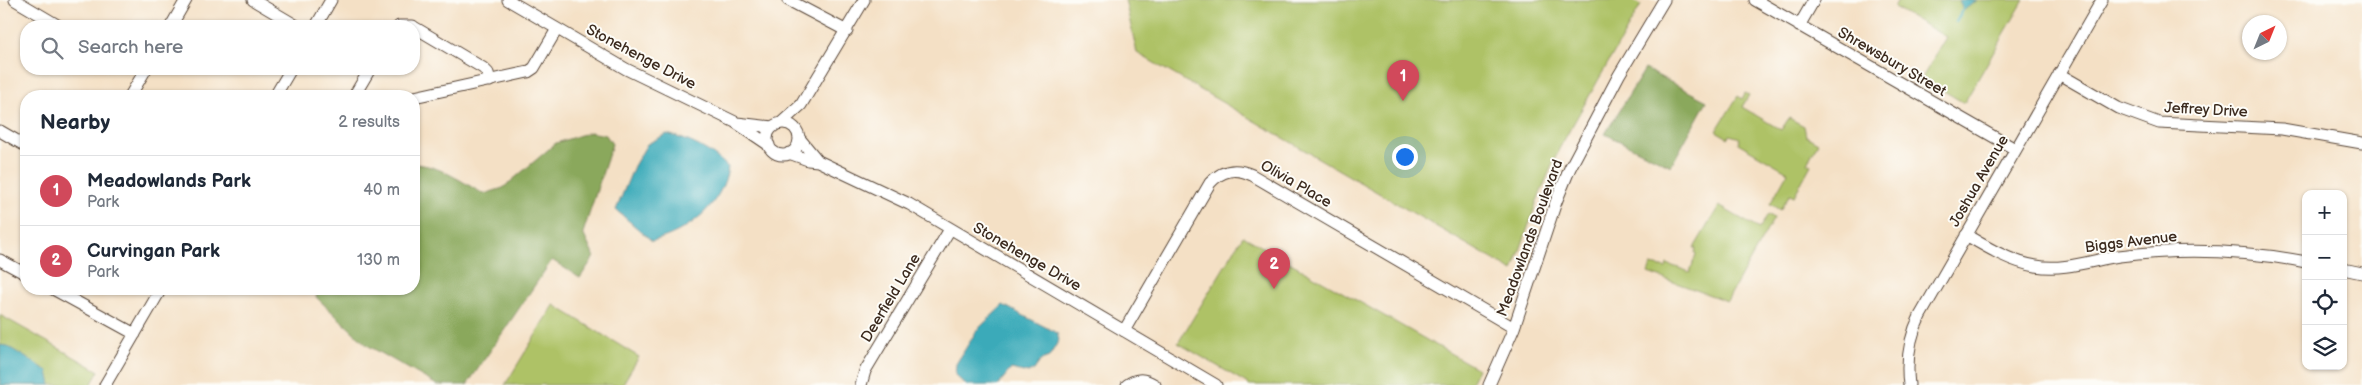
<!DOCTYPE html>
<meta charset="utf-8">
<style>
:root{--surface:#fff;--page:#f2f2f3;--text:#1f2937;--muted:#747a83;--line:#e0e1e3;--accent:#d1495b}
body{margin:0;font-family:"Balsamiq Sans",sans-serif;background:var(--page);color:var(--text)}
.controls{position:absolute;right:15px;bottom:15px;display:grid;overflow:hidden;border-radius:10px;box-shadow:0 1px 4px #0004}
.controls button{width:45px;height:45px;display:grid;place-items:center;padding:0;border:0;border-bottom:1px solid var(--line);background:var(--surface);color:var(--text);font:25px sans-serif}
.compass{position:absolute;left:2242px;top:15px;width:45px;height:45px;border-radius:50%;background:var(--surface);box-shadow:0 1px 4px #0004;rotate:43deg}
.you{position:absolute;left:1404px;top:156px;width:18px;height:18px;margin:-12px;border:4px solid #fff;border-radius:50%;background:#1a73e8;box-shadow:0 0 0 8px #1a73e833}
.badge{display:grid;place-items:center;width:32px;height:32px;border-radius:50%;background:var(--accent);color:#fff;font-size:16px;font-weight:700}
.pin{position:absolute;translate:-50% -41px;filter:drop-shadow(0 1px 2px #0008)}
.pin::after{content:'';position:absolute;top:26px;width:18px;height:15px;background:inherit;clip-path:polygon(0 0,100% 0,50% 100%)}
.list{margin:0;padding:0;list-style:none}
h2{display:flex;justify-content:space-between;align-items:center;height:65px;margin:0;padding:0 20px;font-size:21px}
h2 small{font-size:16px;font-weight:400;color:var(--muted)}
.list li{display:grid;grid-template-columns:32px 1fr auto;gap:15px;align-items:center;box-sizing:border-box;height:70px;padding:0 20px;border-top:1px solid var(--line)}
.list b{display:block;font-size:19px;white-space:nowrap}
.list p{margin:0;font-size:16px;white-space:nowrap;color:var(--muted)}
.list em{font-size:16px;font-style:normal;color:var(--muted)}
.icon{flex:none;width:28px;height:28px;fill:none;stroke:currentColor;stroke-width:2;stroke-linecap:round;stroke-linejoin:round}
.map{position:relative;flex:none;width:2362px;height:385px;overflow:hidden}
.search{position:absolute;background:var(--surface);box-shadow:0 1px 4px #0004;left:20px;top:20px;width:400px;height:55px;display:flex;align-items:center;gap:12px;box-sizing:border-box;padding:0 18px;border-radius:20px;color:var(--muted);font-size:19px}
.panel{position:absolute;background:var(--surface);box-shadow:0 1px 4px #0004;left:20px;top:90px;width:400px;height:205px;border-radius:20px}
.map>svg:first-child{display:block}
.green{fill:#aec266;stroke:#747642}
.forest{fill:#8aa85b;stroke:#62693c}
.water{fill:#3baab9;stroke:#3b6a6c}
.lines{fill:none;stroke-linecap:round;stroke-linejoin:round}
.stream{stroke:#3baab9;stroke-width:2.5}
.minor-casing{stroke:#574537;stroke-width:13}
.minor{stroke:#fff;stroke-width:11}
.labels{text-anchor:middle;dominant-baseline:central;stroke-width:4;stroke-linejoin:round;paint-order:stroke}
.street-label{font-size:15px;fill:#3b2a1e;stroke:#fdfcf7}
</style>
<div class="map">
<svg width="2362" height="385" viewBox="0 0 2362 385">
<rect width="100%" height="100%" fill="#fdfcf7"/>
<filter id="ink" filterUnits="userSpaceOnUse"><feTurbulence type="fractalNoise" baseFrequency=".02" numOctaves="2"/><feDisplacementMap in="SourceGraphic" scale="10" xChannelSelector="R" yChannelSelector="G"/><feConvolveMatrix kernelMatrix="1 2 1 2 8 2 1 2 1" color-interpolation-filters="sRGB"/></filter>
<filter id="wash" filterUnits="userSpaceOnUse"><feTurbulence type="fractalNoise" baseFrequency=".0096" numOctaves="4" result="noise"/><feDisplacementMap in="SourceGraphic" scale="20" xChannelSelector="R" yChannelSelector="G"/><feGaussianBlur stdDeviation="1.12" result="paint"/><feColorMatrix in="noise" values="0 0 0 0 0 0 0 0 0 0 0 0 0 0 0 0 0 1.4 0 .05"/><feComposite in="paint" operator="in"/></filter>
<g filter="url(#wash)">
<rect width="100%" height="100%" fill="#f4e0c5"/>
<path class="green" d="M1125 0H1632L1641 5 1559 149 1537 201 1513 271 1137 53Z
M1898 0H2024L1964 103 1922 78 1946 37 1894 7Z
M1745 93 1749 95 1742 107 1781 130 1789 118 1804 126 1806 136 1818 143 1807 163 1811 165 1794 196 1790 194 1780 210 1770 204 1788 172 1738 143 1740 138 1730 135 1728 138 1716 131 1738 96 1742 99Z
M1719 206 1759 229 1768 214 1774 218 1727 301 1648 273 1651 265 1666 268 1667 264 1690 272 1696 254 1695 253 1696 248H1694Z
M1243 236 1478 369 1470 385H1250L1178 343Z
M554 305 639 357 622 385H505Z
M0 315 99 371 91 385H0Z"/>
<path class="forest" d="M1645 69 1707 101 1671 166 1605 134Z
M590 132 606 135 612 144 583 233 594 257 580 278 552 260 467 385H437L367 345 316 297 318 289H414V164C440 165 462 182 484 194L503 188 556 143Z"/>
<path class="water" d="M1959 0H1977L1963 11Z
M667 134C690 140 711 150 728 167 723 205 687 233 652 241L616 210 634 166 647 144Z
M1003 305 1057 333 1059 340 1049 357 1041 360 1034 370 1028 373 1011 369 998 385H966L955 375 956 364 977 330Z
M0 345 7 346 48 371 51 385H0Z"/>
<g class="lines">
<path class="stream" d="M1956 22 1964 8"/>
</g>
</g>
<g filter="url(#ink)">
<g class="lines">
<defs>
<path id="minor" d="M15 0 59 26
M253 0 297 26
M508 0 626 69 735 122 769 145
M788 0 847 31
M1755 0 2015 149
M171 26 186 0
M316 26 331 0
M399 26H413
M1799 26 1814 0
M414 27 483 68 488 73 490 81
M2059 74 2118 108 2159 123 2282 129 2362 143
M130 96 146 69
M275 96 291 69
M354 96 370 69
M414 97 528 72 534 68 557 29
M737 123 773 127
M781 123 801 105 864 0
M767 139a16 16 0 1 1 32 0a16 16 0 1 1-32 0Z
M0 131 26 146
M799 138 818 161
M789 153 808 160 818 161 909 204 1216 385
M1966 235C1988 248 2011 262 2036 266 2064 271 2092 260 2119 256 2181 248 2244 250 2306 262
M0 260 26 274
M2343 269 2362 273
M53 289 135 334
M1124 331 1210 183C1222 170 1235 167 1252 175L1514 328
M105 385 161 289
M861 385 865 371 950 229
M1127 385C1137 378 1144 378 1155 385
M1489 385 1514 328 1556 202 1570 168 1619 75 1664 0
M1909 385C1906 360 1909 338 1920 316L2102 0"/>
</defs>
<use href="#minor" class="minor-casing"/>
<use href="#minor" class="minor"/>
</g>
</g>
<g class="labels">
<g class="street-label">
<text transform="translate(641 57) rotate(28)">Stonehenge Drive</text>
<text transform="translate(1892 62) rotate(30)">Shrewsbury Street</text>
<text transform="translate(2206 110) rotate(3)">Jeffrey Drive</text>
<text transform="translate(1979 181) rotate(-60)">Joshua Avenue</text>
<text transform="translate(1296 184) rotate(30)">Olivia Place</text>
<text transform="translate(1530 238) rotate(-70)">Meadowlands Boulevard</text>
<text transform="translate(2131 242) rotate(-7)">Biggs Avenue</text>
<text transform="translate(1027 257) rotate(30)">Stonehenge Drive</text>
<text transform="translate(891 298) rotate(-59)">Deerfield Lane</text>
</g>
</g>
</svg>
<div class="controls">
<button>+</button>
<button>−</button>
<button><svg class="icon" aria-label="locate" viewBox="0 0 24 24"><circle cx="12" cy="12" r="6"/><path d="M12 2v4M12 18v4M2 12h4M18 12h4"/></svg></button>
<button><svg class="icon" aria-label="layers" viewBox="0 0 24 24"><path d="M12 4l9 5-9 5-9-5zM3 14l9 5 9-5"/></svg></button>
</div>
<svg class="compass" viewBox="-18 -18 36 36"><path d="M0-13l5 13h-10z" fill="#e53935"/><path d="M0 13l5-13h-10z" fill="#747a83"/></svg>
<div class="you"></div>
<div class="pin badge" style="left:1403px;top:101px">1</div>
<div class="pin badge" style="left:1274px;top:289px">2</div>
<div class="search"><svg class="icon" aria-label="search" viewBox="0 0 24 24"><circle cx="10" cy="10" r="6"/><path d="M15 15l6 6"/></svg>Search here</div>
<section class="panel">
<h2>Nearby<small>2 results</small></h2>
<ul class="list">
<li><span class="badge">1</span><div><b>Meadowlands Park</b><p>Park</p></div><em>40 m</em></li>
<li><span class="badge">2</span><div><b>Curvingan Park</b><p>Park</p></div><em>130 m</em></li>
</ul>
</section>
</div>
